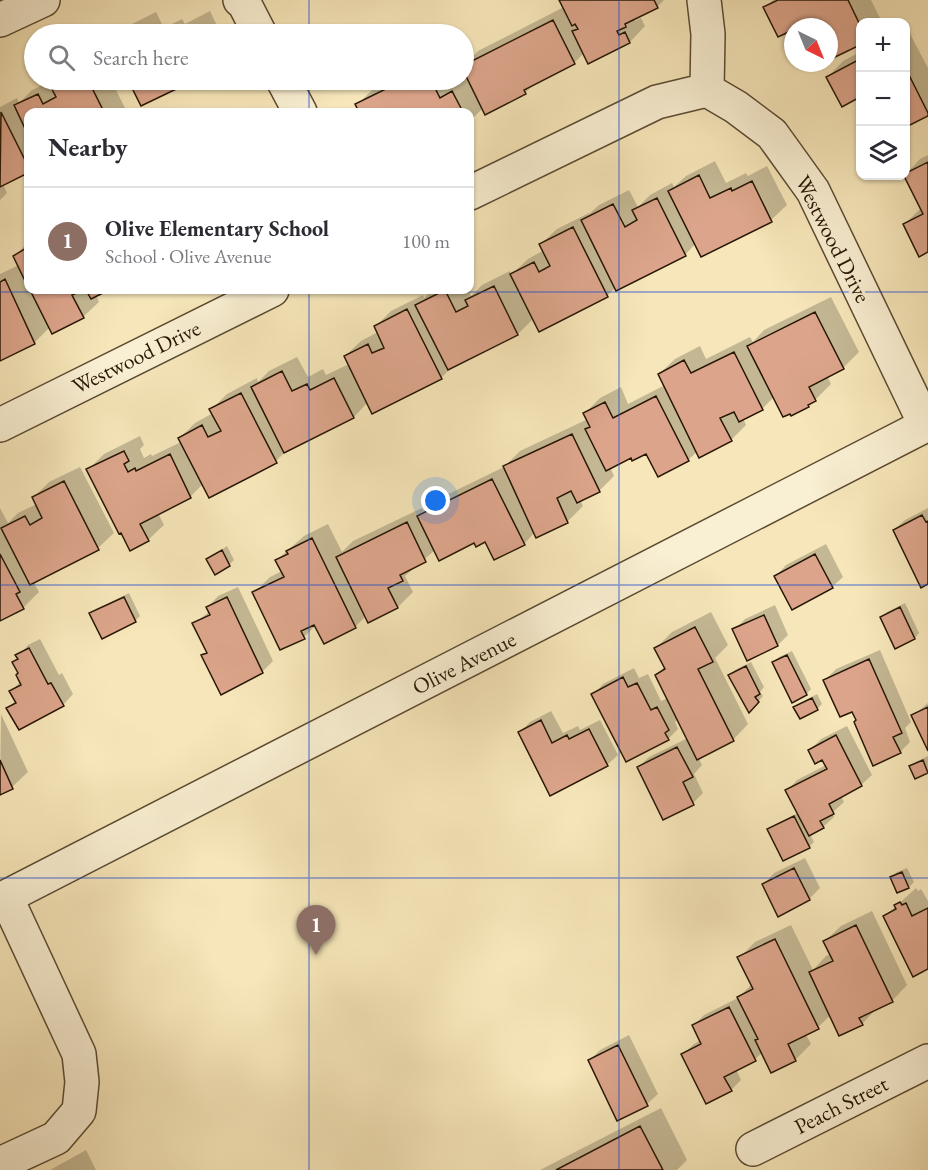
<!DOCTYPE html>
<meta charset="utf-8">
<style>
:root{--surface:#fff;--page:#f2f2f3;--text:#2b2b33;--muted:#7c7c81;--line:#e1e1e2;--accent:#ea580c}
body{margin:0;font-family:"EB Garamond",serif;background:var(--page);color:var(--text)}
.controls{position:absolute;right:18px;top:18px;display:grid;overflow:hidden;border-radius:12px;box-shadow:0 2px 4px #0004}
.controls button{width:54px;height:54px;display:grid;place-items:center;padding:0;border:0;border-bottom:2px solid var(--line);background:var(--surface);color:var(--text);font:30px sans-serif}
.compass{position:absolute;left:784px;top:18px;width:54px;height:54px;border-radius:50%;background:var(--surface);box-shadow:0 2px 4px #0004;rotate:137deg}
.you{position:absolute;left:436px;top:501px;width:21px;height:21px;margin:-15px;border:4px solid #fff;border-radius:50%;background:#1a73e8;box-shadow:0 0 0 9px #1a73e833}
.badge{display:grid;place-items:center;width:39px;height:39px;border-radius:50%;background:var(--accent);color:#fff;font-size:20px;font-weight:700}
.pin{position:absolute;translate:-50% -50px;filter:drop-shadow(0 2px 3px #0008)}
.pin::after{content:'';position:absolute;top:32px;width:21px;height:18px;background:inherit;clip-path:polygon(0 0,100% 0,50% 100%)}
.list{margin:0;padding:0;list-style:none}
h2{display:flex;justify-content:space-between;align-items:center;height:78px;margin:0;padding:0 24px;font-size:26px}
h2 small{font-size:20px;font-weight:400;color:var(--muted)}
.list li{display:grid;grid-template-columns:39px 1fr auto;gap:18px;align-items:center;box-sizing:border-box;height:108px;padding:0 24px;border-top:2px solid var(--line)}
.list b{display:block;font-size:22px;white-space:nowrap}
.list p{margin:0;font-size:20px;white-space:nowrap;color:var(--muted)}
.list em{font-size:20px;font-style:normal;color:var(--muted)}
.icon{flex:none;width:33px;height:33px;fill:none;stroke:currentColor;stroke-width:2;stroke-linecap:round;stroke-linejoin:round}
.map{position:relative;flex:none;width:928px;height:1170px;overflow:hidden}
.search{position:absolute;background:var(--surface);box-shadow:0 2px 4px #0004;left:24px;top:24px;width:450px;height:66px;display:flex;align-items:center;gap:15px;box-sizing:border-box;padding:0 21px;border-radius:33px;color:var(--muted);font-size:22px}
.panel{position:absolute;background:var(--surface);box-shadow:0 2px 4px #0004;left:24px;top:108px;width:450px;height:186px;border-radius:12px}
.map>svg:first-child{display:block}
.shadow{fill:#0003}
.building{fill:#dca58b;stroke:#271604;stroke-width:1.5}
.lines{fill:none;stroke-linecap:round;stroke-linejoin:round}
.minor-casing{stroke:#5b4a31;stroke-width:36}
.minor{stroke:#f9efd2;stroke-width:33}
.grid{fill:none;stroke:#1d4ed8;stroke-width:1.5;stroke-opacity:0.55}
.labels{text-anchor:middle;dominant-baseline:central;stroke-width:6;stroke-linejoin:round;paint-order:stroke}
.street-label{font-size:22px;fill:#271604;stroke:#f9efd2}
</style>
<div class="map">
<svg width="928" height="1170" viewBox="0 0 928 1170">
<rect width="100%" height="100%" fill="#f6e6b9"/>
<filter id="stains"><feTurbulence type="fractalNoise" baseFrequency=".00333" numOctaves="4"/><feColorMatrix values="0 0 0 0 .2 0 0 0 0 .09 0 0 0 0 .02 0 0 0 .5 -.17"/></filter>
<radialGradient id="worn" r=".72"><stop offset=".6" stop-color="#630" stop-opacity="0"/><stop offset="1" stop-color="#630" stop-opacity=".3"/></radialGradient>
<path class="shadow" d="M561 0H664L657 7 634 18 635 21 641 18 645 26 630 42 589 62 584 53 574 63 536 82 525 93 483 108 470 121V112H361L357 105 373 89 391 80H454L456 83 468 77 464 66 478 51 564 7Z
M773 0H871L882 22H860V43L829 59V27L793 28 765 8Z
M210 11 221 34H119L126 27 156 12 164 28 182 19 185 24Z
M907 28 928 68V114L906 125V29Z
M860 52V96L842 105 828 77 843 61Z
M49 80H111L127 112H28V171L3 184 7 193 0 200V107L17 98 19 103 32 90 50 82Z
M129 80H191L142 104Z
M928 155V251L905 224 921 208 906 174 920 159Z
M715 161 726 183 746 173 748 176 767 166 787 205 771 220 702 255 696 243 685 255 616 287 607 296 534 318 518 334 452 367 441 378 368 402 354 417 289 448 276 461 203 484 190 497 158 513 164 525 148 540 88 470 104 454 140 436 144 445 140 449 144 458 151 454 152 456 181 442 179 439 195 423 213 413 211 410 227 394 257 378 258 382 269 371 297 357 308 377 323 369 326 375 349 364 345 356 361 341 378 332 375 327 391 311 423 295 424 298 432 290H468L471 296 482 285 510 271 511 275 528 259 544 250 541 244 557 229 589 213V214L599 205 629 190 638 207 650 195 672 183 674 187 686 176Z
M28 242V290H106L96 295 99 302 83 317 50 327 34 343 0 359V274L19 265 15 256Z
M831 297 859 352 843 368 827 376 831 384 809 406 792 414 774 397 762 409 743 418 746 425 731 440 698 451 688 460 647 452 632 456 610 467 614 476 599 491 580 500 583 506 567 522 535 532 524 544 486 540 435 550 405 576 413 592 398 607 366 616 355 627 316 625 304 637 281 649 254 593 270 577 282 571 277 560 304 536 328 524 342 552 353 541 422 508 424 511 434 501 504 467 520 451 588 419 585 413 600 398 621 387 628 404 665 385 659 374 675 359 700 346 706 359 750 337 753 342 764 330Z
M80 467 114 533 98 548 33 581 39 592 23 608 0 620V508L8 523 18 513 37 504 34 497 49 482Z
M928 508V583L894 530 905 520Z
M826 544 843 577 832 587 776 576 786 565Z
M227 546 234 560 229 565 208 559Z
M238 587 273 661 262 672 203 655 207 651 194 624 210 611 208 607 218 596Z
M129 593 140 616 135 621 91 614 96 609Z
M905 603 919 633 915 638 895 647 882 617 887 612Z
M775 605 788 635 778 645 748 659 734 630 745 619Z
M711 612 728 645 715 658 748 724 733 740 698 757 702 765 694 774 703 793 693 803 638 768 649 757 688 738 678 719 675 722 678 729 668 739 593 695 603 684 634 668 639 678 648 674 661 701 668 698 656 675 665 666 656 648 672 632Z
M40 639 59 675 62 673 73 694 63 705 8 708 16 700 11 691 21 681 20 673 14 662 28 645Z
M880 650 911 722 905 728 910 742 900 752 857 720 853 710 825 680 836 669Z
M792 651 811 689 806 694 774 662 779 657Z
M751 662 764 687 760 692 763 696 754 706 730 675 735 670Z
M817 694 822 704 817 709 795 708 800 703Z
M928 703V747L913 716Z
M551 711 563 733 578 726 580 730 600 720 618 755 607 765 520 732 530 722Z
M1 714 28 772 12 787 0 793Z
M847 726 872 775 861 785 841 796 844 802 832 813 834 817 823 827 810 834 814 842 809 847 769 830 774 825 798 813 787 791 797 780 826 765 823 758 810 750 821 739Z
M928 756V771L916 777 911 767 916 762Z
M805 858 820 888 809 899 764 884 774 873Z
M907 868 914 882 909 887 898 892 892 877 897 872Z
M916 888 918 891 921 889 928 901V968L885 916Z
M872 911 907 985 892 1001 877 1008 862 1024 831 1015 818 1027 805 1033 811 1044 795 1060 762 1053 755 1059 736 1069 741 1080 731 1090 683 1054 694 1044 701 1040 693 1026 704 1015 738 998 752 984 739 958 755 942 791 925 813 970 826 956 831 954 825 941 841 926Z
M629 1035 658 1094 647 1104 617 1119 589 1061 600 1050Z
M661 1108 687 1160 677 1170H540Z
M86 1150 96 1170H50Z"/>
<path class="building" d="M559 0H654L658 8 625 24 626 27 617 31 619 35 625 32 630 43 588 64 572 31 578 29 575 24 572 26Z
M778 0H848L860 25V45L829 60V27H793V30L778 37 763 7Z
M553 20 575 64 524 90 526 94 485 115 464 72V65Z
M194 26 198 34H177Z
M140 27 144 34H124Z
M860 59V97L842 107 826 77Z
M807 63H824L810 70Z
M906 69 928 113V116L906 127Z
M47 80H88L104 112H28V135L14 105 38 94 43 104 56 97Z
M128 80H195L141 106Z
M404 80H431L440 98 452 91 463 112H359L355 104Z
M1 112 28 166V173L0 187Z
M928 162V252L919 257 903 224 923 214 904 176 906 173Z
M699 175 710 198 731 188 732 191 752 181 772 222 701 257 668 191Z
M657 198 686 256 616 291 581 220 613 204 625 227 637 220 632 210Z
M573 227 608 297 539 332 510 274 534 262 539 272 550 266 539 244Z
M28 247V287L13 256Z
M5 279 35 344 0 361V282Z
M494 286 518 335 448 370 415 305 445 290 456 312 468 306 465 300Z
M30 290H83L72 295 84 318 52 334Z
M86 290H109L91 299Z
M407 309 442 379 372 414 344 356 368 344 372 353 384 348 374 326Z
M815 312 844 369 809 387 816 401 808 405 809 407 791 416 790 414 783 417 747 346Z
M734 352 763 410 739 422 734 412 720 418 732 441 699 458 658 374 684 360 691 373Z
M282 371 292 391 307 384 310 390 334 378 354 418 284 453 251 387Z
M241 393 277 463 209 498 178 438 202 425 208 437 221 431 209 409Z
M656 396 689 461 658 477 646 454 632 461 631 458 606 471 585 429 590 427 583 413 605 402 613 418Z
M572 434 600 492 577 503 571 491 557 498 568 523 536 538 503 466Z
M124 451 129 461 124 464 128 472 135 468 136 471 170 454 191 498 140 524 149 541 130 551 121 533 119 534 86 469Z
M492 479 525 545 494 560 485 542 476 547 474 543 439 561 417 516Z
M64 481 99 550 30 585 1 528 25 516 30 525 42 518 32 497Z
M922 515 926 522 928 521V584L921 588 893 530Z
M407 522 426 562 400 575 403 581 388 588 398 608 368 623 336 557Z
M312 538 356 628 324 644 314 625 301 631 305 639 280 650 252 592 284 577 275 560 288 554 286 551Z
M222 550 230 566 215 575 206 559Z
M0 554 20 592 16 594 24 609 0 621Z
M815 554 833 588 792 610 774 576Z
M124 597 136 622 102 639 89 613Z
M227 597 263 673 221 695 201 655 207 653 192 623 210 615 206 607Z
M900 607 915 639 895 649 880 617Z
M764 615 778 646 747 661 732 629Z
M695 627 713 662 698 669 734 741 697 760 655 675 665 669 654 648Z
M29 648 48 684 51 683 64 706 19 730 6 708 16 703 9 691 21 685 16 675 18 673 12 662 18 659 15 655Z
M787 655 807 695 792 703 772 662Z
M869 659 902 733 893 737 901 753 873 766 854 722 856 720 852 712 840 717 823 680Z
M746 666 760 694 755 697 759 702 749 713 728 675Z
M623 677 628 687 637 683 651 710 657 707 669 730 665 733 669 740 626 762 591 694Z
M812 698 818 710 800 719 793 707Z
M928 707V751L911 715Z
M541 720 552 743 567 735 569 739 589 729 608 766 550 796 518 732Z
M836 735 862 786 829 804 834 814 820 821 824 828 809 836 785 790 827 769 822 760 815 764 808 750Z
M677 747 693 777 683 782 694 805 663 820 637 767Z
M0 760 13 789 0 795Z
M923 760 928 773 915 779 909 766Z
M794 816 810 848 783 861 767 829Z
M794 868 810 900 778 917 762 884Z
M902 872 909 888 897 893 890 877Z
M900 902 902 905 906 903 912 916 928 908V969L913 977 883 916 896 909 894 905Z
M856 925 893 1002 859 1018 863 1025 839 1036 809 972 833 961 823 941Z
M775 939 819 1029 788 1044 796 1061 771 1073 755 1040 758 1039 737 997 753 989 737 957Z
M729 1007 756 1061 724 1077 732 1091 706 1104 681 1054 701 1044 692 1025Z
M618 1045 648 1106 617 1121 588 1060Z
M640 1126 663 1170H556Z"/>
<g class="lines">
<defs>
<path id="minor" d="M240 0 244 3 260 34
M704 0 708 34 707 90
M0 20 43 0
M283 80 300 112
M470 193 657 102 707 90 736 107 772 134 813 191 926 426
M0 425 272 290
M0 900 928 424
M753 1149 928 1061
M0 1164 56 1138 79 1111 82 1082 79 1054 6 897"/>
</defs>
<use href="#minor" class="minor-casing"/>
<use href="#minor" class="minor"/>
</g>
<path class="grid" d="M309 0V34M619 0V1170M309 80V112M309 290V1170M0 292H928M0 585H928M0 878H928"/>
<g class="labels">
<g class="street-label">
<text transform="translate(833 239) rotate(63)">Westwood Drive</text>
<text transform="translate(136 357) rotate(-26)">Westwood Drive</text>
<text transform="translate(464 663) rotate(-27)">Olive Avenue</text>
<text transform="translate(841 1105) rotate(-27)">Peach Street</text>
</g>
</g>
<rect width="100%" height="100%" filter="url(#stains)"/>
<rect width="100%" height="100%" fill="url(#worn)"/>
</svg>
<div class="controls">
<button>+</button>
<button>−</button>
<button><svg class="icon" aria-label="layers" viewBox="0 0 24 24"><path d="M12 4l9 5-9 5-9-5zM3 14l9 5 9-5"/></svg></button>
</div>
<svg class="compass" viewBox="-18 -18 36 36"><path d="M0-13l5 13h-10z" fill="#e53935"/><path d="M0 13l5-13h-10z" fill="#7c7c81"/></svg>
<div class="you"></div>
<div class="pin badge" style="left:316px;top:955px;background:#8d6e63">1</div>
<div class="search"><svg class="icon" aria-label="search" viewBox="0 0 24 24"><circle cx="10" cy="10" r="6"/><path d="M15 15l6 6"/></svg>Search here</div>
<section class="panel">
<h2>Nearby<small></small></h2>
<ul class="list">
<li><span class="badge" style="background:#8d6e63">1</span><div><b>Olive Elementary School</b><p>School · Olive Avenue</p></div><em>100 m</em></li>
</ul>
</section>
</div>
